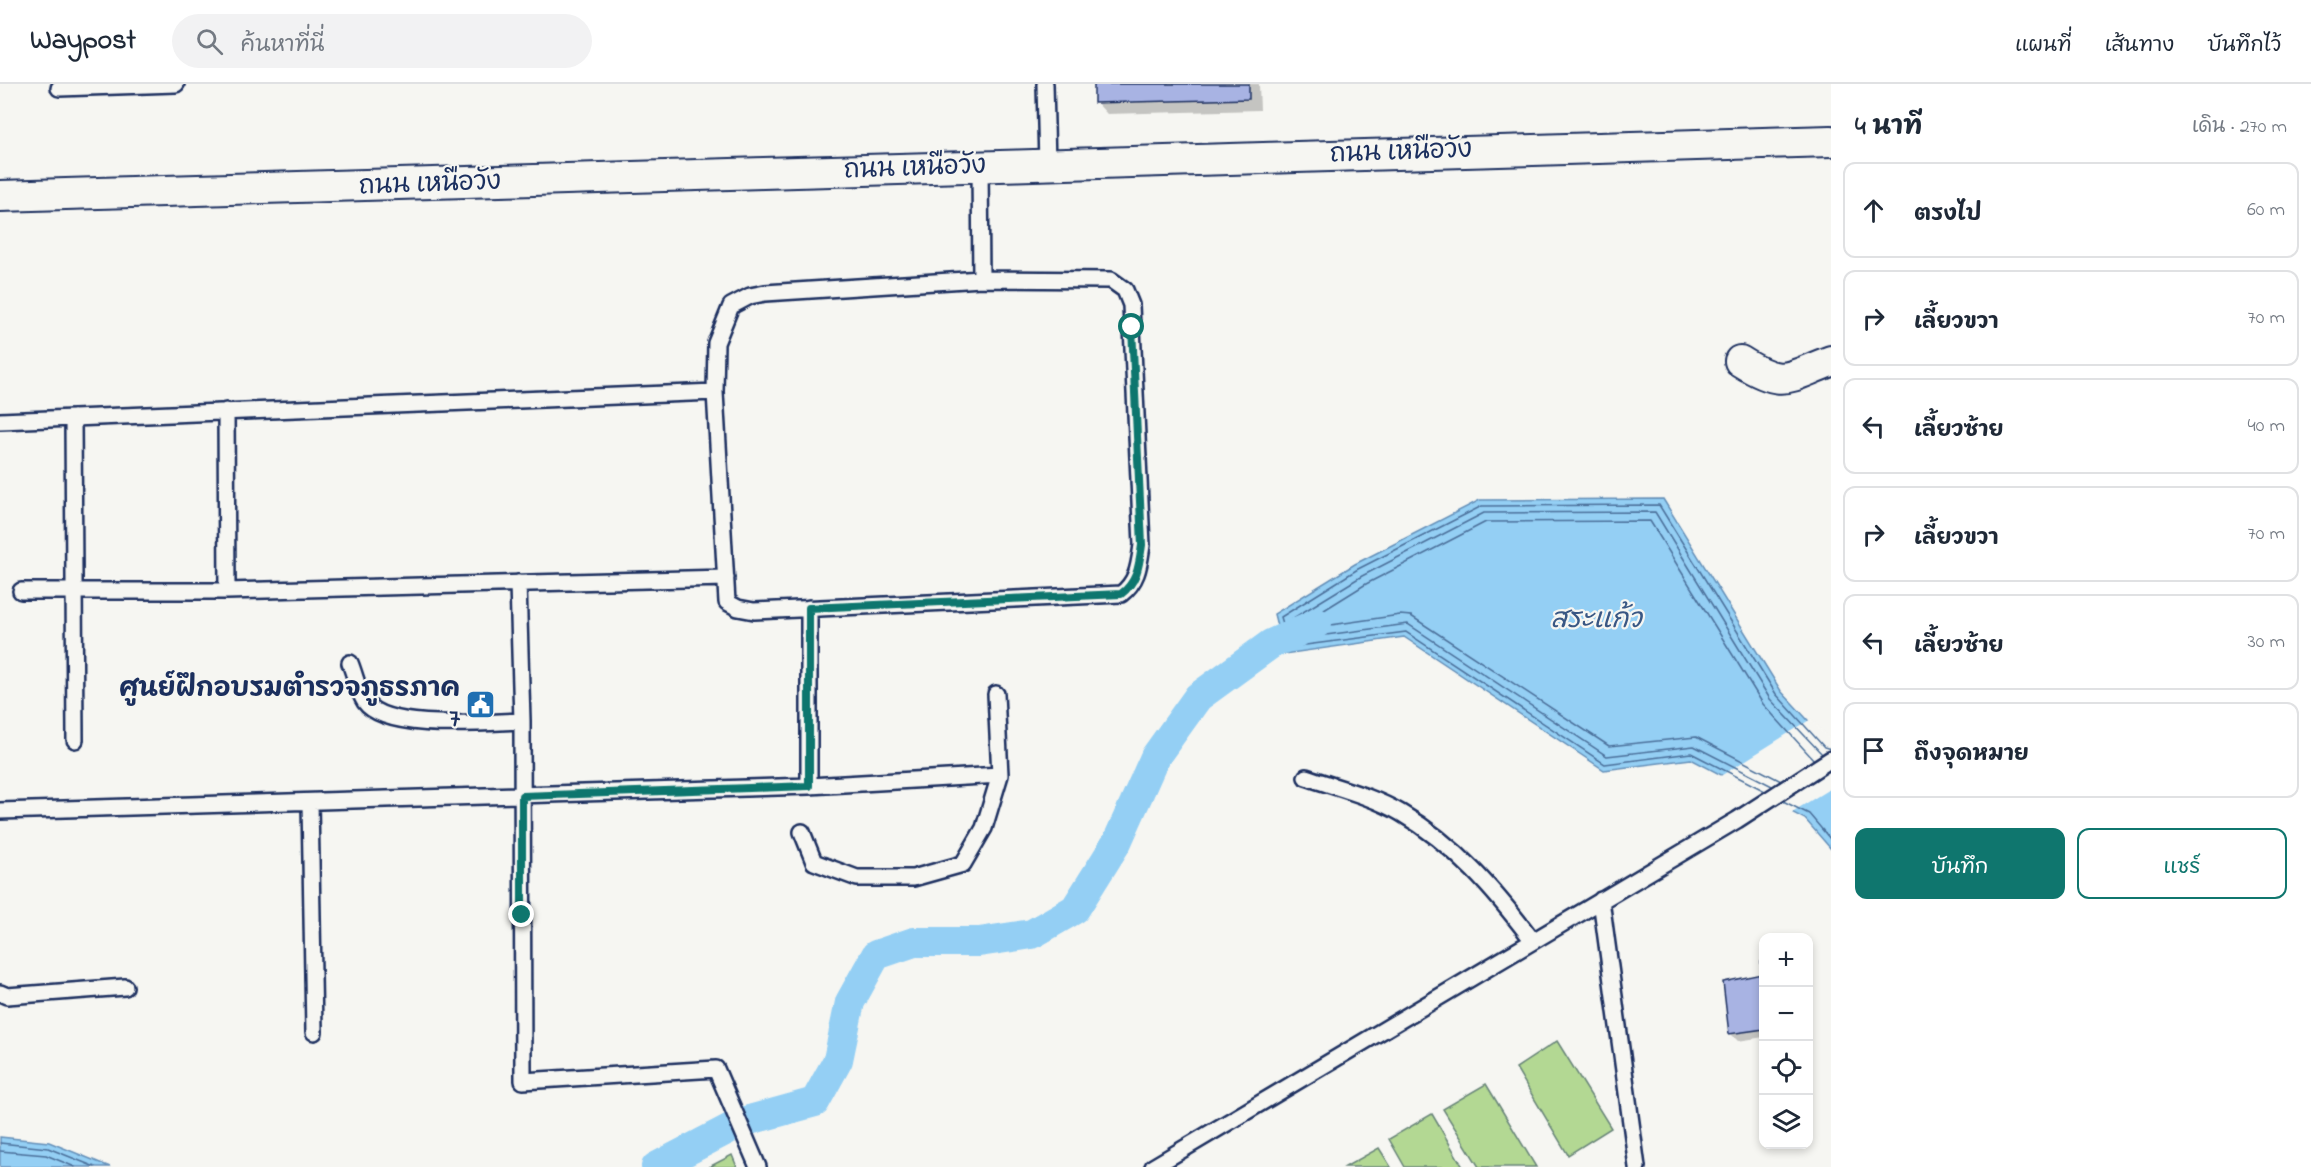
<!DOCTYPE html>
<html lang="th">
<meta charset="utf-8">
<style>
:root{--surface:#fff;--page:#f2f2f3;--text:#1f2937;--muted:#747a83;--line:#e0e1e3;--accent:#0f766e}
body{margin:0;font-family:"Indie Flower","Playpen Sans Thai",sans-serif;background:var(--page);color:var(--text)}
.controls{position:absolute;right:18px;bottom:18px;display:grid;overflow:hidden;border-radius:12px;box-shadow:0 3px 9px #0003}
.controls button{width:54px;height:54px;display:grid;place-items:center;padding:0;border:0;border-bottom:2px solid var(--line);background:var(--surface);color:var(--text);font:30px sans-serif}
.stop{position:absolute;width:18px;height:18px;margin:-14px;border:4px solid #0f766e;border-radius:50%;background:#fff}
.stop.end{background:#0f766e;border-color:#fff;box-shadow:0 2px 6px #0008}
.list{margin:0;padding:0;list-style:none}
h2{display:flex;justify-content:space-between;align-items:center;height:78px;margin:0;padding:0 24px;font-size:26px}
h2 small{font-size:20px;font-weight:400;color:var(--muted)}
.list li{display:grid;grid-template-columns:39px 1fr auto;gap:18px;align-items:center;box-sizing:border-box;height:96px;margin:0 12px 12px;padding:0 12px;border:2px solid var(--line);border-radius:12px}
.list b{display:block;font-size:22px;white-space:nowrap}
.list em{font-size:20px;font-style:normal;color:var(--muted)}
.actions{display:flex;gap:12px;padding:18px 24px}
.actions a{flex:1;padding:14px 0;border:2px solid var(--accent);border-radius:12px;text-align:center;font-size:21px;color:var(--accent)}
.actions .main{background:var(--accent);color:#fff}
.icon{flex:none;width:33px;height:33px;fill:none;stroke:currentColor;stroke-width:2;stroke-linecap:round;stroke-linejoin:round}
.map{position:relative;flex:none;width:1831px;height:1083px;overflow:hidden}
header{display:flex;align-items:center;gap:36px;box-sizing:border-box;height:84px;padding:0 30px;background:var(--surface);border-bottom:2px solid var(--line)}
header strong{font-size:28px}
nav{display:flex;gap:33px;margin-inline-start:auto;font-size:21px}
.search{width:420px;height:54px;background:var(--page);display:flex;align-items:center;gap:15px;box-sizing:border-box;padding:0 21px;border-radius:33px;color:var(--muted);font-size:22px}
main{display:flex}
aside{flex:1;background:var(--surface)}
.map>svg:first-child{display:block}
.green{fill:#b3d893;stroke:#678478;stroke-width:1.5}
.water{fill:#94cff4;stroke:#648fb8;stroke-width:1.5}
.pier{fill:#f6f6f2}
.shadow{fill:#0003}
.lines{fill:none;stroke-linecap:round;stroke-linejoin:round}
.shore{stroke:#4b6f9a;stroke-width:1.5}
.canal{stroke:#94cff4;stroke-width:30}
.building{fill:#a8b3e3;stroke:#1b2f5e;stroke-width:1.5}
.lane-casing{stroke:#1b2f5e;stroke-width:20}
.street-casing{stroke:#1b2f5e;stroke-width:34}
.lane{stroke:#f6f6f2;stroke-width:15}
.street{stroke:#f6f6f2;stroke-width:30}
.route{stroke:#0f766e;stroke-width:8}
.labels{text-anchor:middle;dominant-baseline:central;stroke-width:4.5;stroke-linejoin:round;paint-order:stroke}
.street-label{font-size:26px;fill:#1b2f5e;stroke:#f6f6f2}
.poi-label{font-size:26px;font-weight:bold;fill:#1b2f5e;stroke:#f6f6f2;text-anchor:end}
.water-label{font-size:27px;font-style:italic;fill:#395784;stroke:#f6f6f2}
</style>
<header>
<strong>Waypost</strong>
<div class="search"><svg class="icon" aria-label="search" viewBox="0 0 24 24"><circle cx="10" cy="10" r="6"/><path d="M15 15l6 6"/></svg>ค้นหาที่นี่</div>
<nav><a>แผนที่</a><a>เส้นทาง</a><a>บันทึกไว้</a></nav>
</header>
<main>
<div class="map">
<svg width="1831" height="1083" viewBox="0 0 1831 1083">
<rect width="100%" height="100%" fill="#f6f6f2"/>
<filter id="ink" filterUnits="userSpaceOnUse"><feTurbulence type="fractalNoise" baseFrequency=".0167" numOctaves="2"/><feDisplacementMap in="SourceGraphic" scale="12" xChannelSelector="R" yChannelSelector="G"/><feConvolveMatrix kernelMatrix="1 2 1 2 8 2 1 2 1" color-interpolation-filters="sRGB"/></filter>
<g filter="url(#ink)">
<path class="green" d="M1557 957 1611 1044 1568 1071 1516 984Z
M1486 1000 1536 1083H1479L1443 1025Z
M1432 1030 1463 1083H1405L1389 1055Z
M1379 1064 1391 1083H1345Z
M732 1071 737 1083H709Z"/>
<path class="water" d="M1663 415 1781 607 1831 661V765L1805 735 1691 675 1604 686 1404 553 1284 570 1274 530 1355 480 1480 416Z
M0 1053 49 1058 110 1083H0Z"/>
<path class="pier" d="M1811 635 1831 657V704L1789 730 1719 693Z"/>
<path class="shadow" d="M1095 0H1259L1260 26 1107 30 1096 18Z
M1764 891V953L1738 957 1730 949Z"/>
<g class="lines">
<path class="shore" d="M1781 697 1696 653 1609 662 1411 532 1400 531 1303 545 1300 541 1366 500 1486 438 1650 437 1763 620 1814 676
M1772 702 1694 662 1607 672 1408 540 1296 555 1290 536 1362 492 1484 429 1655 428 1770 615 1822 670
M1765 707 1691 669 1605 680 1406 548 1290 563 1281 533 1358 485 1482 422 1659 421 1776 610 1824 663 1831 665
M1783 717 1809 730 1831 756
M0 1059 48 1064 95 1083
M0 1067 46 1071 75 1083"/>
<path class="canal" d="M656 1083 742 1038 815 1018 838 976 850 918 876 871 914 858H979L1032 850 1075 825 1117 758 1155 673 1198 613 1271 560 1317 539"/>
</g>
<path class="building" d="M1094 0H1249V15L1094 19Z
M1761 878H1764V945L1729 950 1723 898 1762 890Z"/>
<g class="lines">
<defs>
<path id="lane" d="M1045 0 1047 80
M59 4 176 0
M980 83 981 195
M981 195 1111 196 1125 206 1131 221 1142 461C1139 481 1138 497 1121 510L754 527 738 524 727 518 715 308 716 259 731 222 750 212 765 209Z
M226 327 227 507
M73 334 75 656
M0 337 715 308
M518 499 522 637 523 997 716 985 758 1083
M21 507H227L726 494
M809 524V702
M350 579C355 591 358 607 365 618 386 648 488 638 522 637
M1306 693C1338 704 1372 712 1401 729 1456 761 1495 807 1533 857
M310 718 314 948
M0 727 809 702 1000 691
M802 748 814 778 857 794H913L963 780 984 744 1000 691 996 610
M1601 816 1637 1083
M0 909 7 912 125 903
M1153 1083 1737 736 1831 675"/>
<path id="street" d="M0 112 1831 57
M1740 277C1784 305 1787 293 1831 277"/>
</defs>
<use href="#lane" class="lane-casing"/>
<use href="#street" class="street-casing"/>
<use href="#lane" class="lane"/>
<use href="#street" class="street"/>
</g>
</g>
<g class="lines" filter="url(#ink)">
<path class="route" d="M522 831V712L809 702V524L1121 510C1138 497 1139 481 1142 461L1132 243"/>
</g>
<defs>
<symbol id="civic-square" viewBox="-11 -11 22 22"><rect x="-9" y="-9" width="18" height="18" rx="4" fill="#1f6fb2" stroke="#f6f6f2"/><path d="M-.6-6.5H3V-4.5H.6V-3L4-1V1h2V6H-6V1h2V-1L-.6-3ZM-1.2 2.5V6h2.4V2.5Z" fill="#fff"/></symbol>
</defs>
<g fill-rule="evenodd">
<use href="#civic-square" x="464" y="604" width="33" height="33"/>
</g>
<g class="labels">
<g class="street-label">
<text transform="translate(1401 69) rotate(-2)">ถนน เหนือวัง</text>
<text transform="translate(915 85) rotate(-2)">ถนน เหนือวัง</text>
<text transform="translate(430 101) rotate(-2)">ถนน เหนือวัง</text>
</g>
<g class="poi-label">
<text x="460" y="606">ศูนย์ฝึกอบรมตำรวจภูธรภาค<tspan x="460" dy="30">7</tspan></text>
</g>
<g class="water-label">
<text x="1596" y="536">สระแก้ว</text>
</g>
</g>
</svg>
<div class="controls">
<button>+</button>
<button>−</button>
<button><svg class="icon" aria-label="locate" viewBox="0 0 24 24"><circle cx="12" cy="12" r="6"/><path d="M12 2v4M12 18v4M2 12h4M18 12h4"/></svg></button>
<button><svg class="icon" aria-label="layers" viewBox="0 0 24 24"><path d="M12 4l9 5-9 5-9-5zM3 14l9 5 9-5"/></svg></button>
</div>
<div class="stop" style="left:1132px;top:243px"></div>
<div class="stop end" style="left:522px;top:831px"></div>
</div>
<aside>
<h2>4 นาที<small>เดิน · 270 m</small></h2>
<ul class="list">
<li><svg class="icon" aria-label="ahead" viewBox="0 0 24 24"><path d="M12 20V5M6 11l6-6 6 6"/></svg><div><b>ตรงไป</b></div><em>60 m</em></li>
<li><svg class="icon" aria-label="right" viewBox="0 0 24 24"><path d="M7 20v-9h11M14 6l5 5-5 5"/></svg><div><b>เลี้ยวขวา</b></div><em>70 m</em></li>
<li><svg class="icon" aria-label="left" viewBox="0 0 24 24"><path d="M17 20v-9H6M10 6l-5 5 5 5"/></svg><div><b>เลี้ยวซ้าย</b></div><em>40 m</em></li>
<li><svg class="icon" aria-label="right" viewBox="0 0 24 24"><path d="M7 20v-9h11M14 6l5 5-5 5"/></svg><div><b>เลี้ยวขวา</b></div><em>70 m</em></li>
<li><svg class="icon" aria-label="left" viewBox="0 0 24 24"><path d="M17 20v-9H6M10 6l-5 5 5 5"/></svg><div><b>เลี้ยวซ้าย</b></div><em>30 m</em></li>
<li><svg class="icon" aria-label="arrive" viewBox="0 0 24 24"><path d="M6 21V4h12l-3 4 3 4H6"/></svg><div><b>ถึงจุดหมาย</b></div></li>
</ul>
<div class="actions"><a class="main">บันทึก</a><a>แชร์</a></div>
</aside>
</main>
